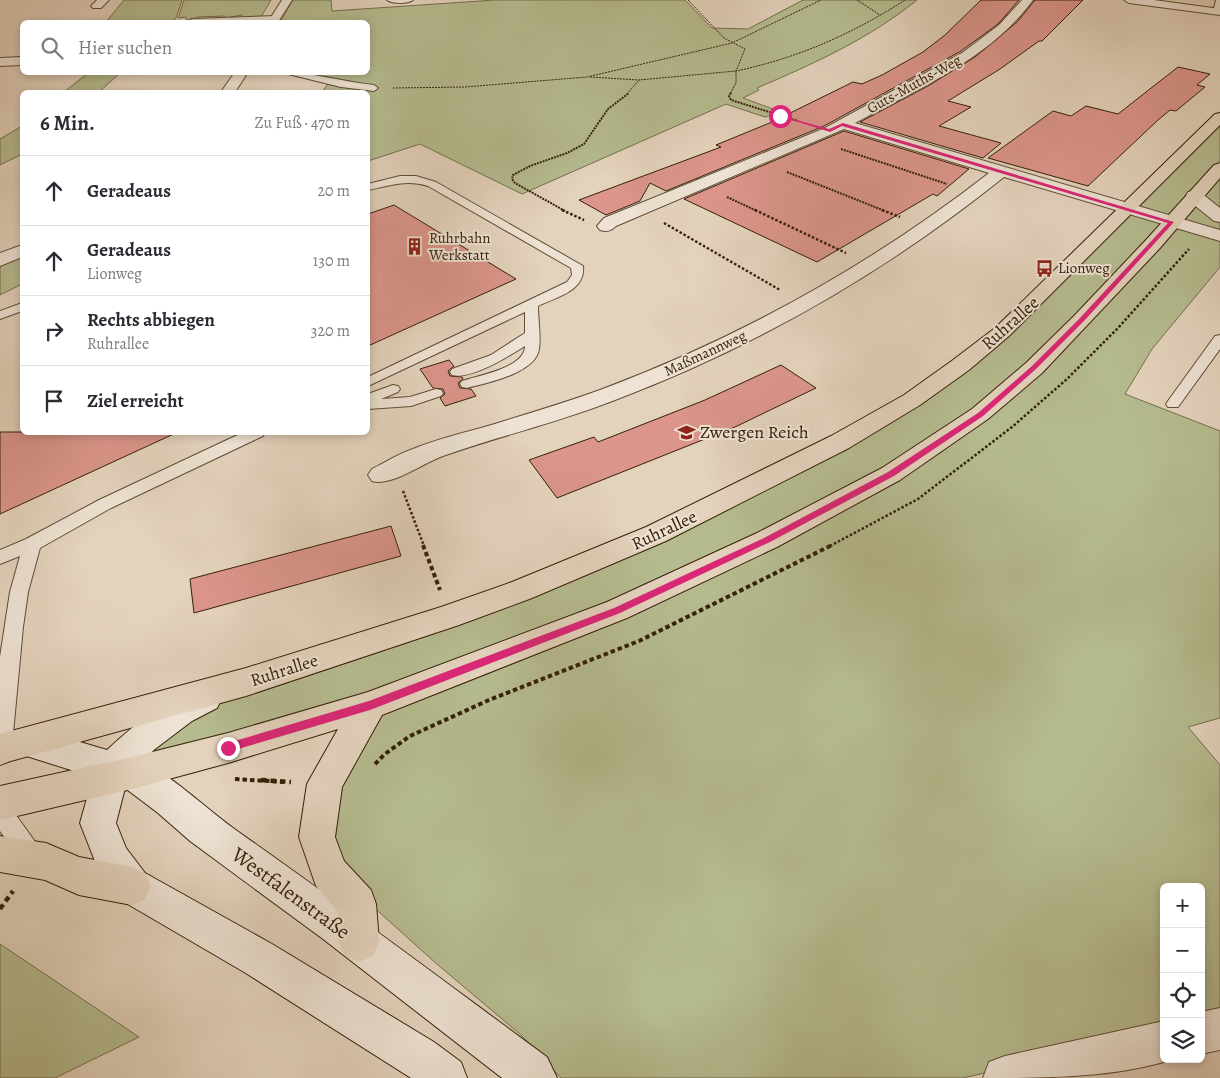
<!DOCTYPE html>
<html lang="de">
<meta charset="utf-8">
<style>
:root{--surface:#fff;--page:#f7f7f7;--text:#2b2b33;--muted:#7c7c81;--line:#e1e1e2}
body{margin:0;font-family:Alegreya,serif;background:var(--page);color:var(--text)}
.controls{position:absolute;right:15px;bottom:15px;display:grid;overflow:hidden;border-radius:8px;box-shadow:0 2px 8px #0003}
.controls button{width:45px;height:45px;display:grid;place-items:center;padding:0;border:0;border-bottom:1px solid var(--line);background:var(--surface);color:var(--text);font:25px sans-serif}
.stop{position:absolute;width:15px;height:15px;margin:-11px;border:4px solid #db2777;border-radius:50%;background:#fff}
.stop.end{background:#db2777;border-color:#fff;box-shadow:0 1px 5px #0008}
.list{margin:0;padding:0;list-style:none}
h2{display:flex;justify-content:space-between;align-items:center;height:65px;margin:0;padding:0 20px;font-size:21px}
h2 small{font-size:16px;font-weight:400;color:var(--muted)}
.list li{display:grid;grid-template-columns:32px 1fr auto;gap:15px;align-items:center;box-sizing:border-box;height:70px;padding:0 20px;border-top:1px solid var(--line)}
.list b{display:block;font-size:19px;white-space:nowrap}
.list p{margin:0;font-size:16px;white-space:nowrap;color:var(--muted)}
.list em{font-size:16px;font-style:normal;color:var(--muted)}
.icon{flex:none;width:28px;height:28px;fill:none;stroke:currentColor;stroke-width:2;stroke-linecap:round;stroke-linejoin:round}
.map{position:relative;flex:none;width:1220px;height:1078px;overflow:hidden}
.search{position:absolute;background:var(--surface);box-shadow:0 2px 8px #0003;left:20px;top:20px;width:350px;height:55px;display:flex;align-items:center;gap:12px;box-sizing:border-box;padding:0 18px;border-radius:8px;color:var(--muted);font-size:19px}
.panel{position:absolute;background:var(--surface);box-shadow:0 2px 8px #0003;left:20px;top:90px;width:350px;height:345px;border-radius:8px}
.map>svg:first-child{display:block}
.green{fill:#b5bb8f;stroke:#756e4c}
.building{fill:#db958b;stroke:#352009}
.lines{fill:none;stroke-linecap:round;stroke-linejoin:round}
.lane-casing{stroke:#604c36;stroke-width:2}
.street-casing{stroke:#604c36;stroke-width:2}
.secondary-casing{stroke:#352009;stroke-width:2}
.primary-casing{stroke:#352009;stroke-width:2}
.path-far4{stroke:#352009;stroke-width:1;stroke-dasharray:2 1;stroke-linecap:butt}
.path-far3{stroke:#352009;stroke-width:2;stroke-dasharray:2 1;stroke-linecap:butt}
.path-far2{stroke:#352009;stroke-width:2.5;stroke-dasharray:2.5 2;stroke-linecap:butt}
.path-far1{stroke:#352009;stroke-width:4;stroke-dasharray:4.5 3;stroke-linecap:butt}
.path{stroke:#352009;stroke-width:4.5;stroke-dasharray:5.5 4;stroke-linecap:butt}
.lane{fill:#ede2d3;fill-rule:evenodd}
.street{fill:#ede2d3;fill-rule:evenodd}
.secondary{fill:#ede2d3;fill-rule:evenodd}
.primary{fill:#e3d2bc;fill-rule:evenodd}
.route{fill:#db2777}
.labels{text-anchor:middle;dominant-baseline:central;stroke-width:4;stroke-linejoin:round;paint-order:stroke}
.far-street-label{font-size:15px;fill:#352009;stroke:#ede2d3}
.far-poi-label{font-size:15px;fill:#352009;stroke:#ede2d3;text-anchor:start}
.street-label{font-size:18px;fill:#352009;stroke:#ede2d3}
.poi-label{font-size:18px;fill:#352009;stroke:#ede2d3;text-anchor:start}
.near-street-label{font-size:21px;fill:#352009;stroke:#ede2d3}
</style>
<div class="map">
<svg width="1220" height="1078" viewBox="0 0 1220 1078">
<rect width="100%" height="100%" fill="#e3d2bc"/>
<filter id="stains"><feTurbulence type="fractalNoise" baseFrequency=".004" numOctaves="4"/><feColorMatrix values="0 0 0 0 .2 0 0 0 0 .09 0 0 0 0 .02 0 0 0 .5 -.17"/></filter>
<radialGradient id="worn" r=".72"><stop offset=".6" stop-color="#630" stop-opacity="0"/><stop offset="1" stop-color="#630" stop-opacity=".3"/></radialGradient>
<path class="green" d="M124 0H182L176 18 171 22H106Z
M184 0H271L261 17 241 18 242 15 225 18V16L197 17 193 21H187L186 17 178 18Z
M293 0H331L332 11 495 0H685L712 28 748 29 803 0H917C869 39 813 64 757 88L759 90 743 98 781 112 765 117 726 104 522 194 420 144 368 161V92H322L328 84 286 73 368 72V22H280Z
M88 73V72L120 73 99 92H64Z
M1220 119V267L1152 349 1125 394 1220 431V718L1188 727 1220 765V1018L1201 1023V887H1164V1031L963 1078H561L521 1035 438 965 331 869 318 837 371 709 770 542 980 413 766 538 371 703 156 764 139 748 191 713 588 566 962 366Z
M22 126V154L0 165V139Z
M22 251V284L0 295V260Z
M0 944 139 1037 55 1078H0Z"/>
<path class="building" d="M981 0H1019L998 24 961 51 824 126 666 191 650 183 640 201 606 215 579 200 721 147 716 145 772 122 853 82 862 84 882 75 923 52 945 35Z
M1035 0H1083L1042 41H1039L1000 69 948 101 971 107 939 126 1001 143 983 158 860 122 928 86 975 57 1017 22Z
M1178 67 1210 74 1197 85 1205 87 1176 111 1170 110 1158 120 1088 186 988 158 1053 111 1071 116 1086 106 1118 114Z
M844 131 969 169 937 196 933 194 817 262 684 199Z
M394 205 516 279 368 346V214Z
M449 360 454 366 448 371 450 376 462 377 463 379 458 383 460 388 471 389 476 396 445 406 440 398 445 394 443 389 433 388 420 369Z
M781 365 816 388 735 427 557 498 529 460 594 437 598 442 705 400Z
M0 432H178L0 514Z
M391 526 401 556 194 613 190 579Z"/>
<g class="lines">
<defs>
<path id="lane" d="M387 0H413C408 4 392 4 387 0Z
M1216 0H1220V13L1217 14 1213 12Z
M276 16H279V20L212 22 188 21 192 19Z
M280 72C312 72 343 82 374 85L378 88 374 91 341 87Z
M400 176H416L436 182 583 266C586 291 556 297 538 306 538 320 541 336 539 349 536 373 487 383 467 388L462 387 460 384 462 381C479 375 525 368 525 346 509 356 471 380 452 375L450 372 452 369 491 355 525 333V312L368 386V377L567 282 572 275 571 268 428 186C406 179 389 186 368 190V184Z
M22 303V311L0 319V311Z
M1220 335V349L1178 407H1168L1166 404 1168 401 1215 336Z
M393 385 398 386 400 389 398 392 381 399 410 397 436 389 441 390 443 393 441 396 411 406 368 409V394Z
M244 432H265L263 436 111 508 40 548 28 592 23 627 11 755 8 762 0 765V657L10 592 20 556 0 564V550L26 539 99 500Z
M0 801 8 804 41 850 45 858 41 866 33 870 25 866 0 831Z"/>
<path id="street" d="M97 0H109L101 8H93L91 6Z
M282 0H292L278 22H268Z
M1022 0H1033C990 59 917 89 855 123L1220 230V241L1004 177C886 272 757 346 615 400 559 422 500 436 443 456 423 463 391 487 372 481L368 475 372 469C386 462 398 454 413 449 435 440 458 434 481 428 521 416 561 404 600 390 741 337 871 265 989 173L844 129 616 226C611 231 607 232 600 230L597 226 604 218 825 128 962 53 999 25Z
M1124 0H1154L1220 9V15L1129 3Z
M22 57V65L0 66V58Z
M235 72H248L235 92H221Z
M1194 191 1200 192 1220 208V222L1214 221 1188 200 1186 196 1188 192Z
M22 245V257L0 266V253Z
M1220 1008V1050L1201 1054V1012Z
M1164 1021V1059H1174C1114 1078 1047 1078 983 1078L989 1062 1005 1056Z"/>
<path id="secondary" d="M206 684 217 688 222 698 217 708 192 721 155 749 142 761C178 780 207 810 240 833 344 906 445 982 547 1057L557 1078H502L323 939 190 841 158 813 125 788 116 823 126 848 145 873 272 944 434 1042 461 1062 467 1078H411L244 972 119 899 100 874 80 823 93 777 17 753 12 742 17 731 29 727 107 750C137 722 168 698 206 684Z"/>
<path id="primary" d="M1220 113V125L1009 336 969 370 920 405 849 448 666 541 532 598 459 625 246 696 0 764V734L246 668 441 607 512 582 646 527 831 436 904 395 953 360 995 328 1215 114Z
M1220 163V178L1160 248 1042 373 988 419 900 480 777 547 627 618 382 715 342 787 335 837 344 861 371 890 376 904 379 942 373 956 359 962 345 956 339 942 338 912 316 886 299 837 307 784 338 729 228 763 132 789 0 820V786L132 757 228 733 368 692 607 602 757 533 882 468 972 409 1026 363 1074 316 1146 240 1214 165Z
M0 836 46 843 79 857 132 867 145 873 151 886 145 899 132 905 79 895 45 880 0 872Z"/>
</defs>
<use href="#lane" class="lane-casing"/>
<use href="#street" class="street-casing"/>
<use href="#secondary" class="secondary-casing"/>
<use href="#primary" class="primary-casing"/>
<path class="path-far4" d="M688 0 724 38 745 49 736 71C798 58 852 34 905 0
M857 0 880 15
M590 77 639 80 736 71V83L730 94
M393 88 465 87 587 77 732 43 821 0
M627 94 639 80"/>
<path class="path-far3" d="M731 93 729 96 731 100 798 121
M841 149 947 184
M787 172 885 211
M727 197 757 211
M565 211 515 183 512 179 513 175 530 166 567 153 584 144 608 109 629 93"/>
<path class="path-far2" d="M562 210 584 220
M755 210 846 253
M882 210 900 217
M664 223 780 290
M403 491 424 546
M830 546 918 499 1012 427 1067 379 1118 328 1189 249"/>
<path class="path-far1" d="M423 545 440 590
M375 764 385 754 410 736 489 700 639 641 832 545
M235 779 284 782"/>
<path class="path" d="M261 780 291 782
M0 909 13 891"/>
<use href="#lane" class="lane"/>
<use href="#street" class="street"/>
<use href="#secondary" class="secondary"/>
<use href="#primary" class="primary"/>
</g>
<path class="route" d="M779 115 829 129 843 123 1174 222 1084 321 1036 369 983 416 894 476 770 542 620 613 370 710 228 752 225 751 223 748 228 743 369 701 614 608 764 538 888 472 978 413 1032 366 1079 319 1168 223 842 126 830 132 779 116Z"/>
<defs>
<symbol id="building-bare" viewBox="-9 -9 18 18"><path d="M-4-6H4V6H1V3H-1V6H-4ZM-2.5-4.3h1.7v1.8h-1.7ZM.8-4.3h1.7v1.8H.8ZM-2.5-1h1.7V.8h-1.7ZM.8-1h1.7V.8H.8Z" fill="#8f2418" stroke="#ede2d3" stroke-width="2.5" paint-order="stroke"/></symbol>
<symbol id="bus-bare" viewBox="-9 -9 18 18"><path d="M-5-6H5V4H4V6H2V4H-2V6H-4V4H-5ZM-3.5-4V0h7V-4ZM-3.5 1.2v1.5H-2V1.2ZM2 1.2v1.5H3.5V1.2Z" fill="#8f2418" stroke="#ede2d3" stroke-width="2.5" paint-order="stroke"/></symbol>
<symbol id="school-bare" viewBox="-9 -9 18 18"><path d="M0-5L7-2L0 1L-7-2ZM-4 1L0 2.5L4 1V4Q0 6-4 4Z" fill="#8f2418" stroke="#ede2d3" stroke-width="2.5" paint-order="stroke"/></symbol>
</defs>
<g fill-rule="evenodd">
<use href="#building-bare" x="402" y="234" width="25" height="25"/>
<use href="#bus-bare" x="1032" y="256" width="25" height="25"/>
<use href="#school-bare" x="674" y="420" width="25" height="25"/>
</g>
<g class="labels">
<g class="far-street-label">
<text transform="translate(914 84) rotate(-29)">Guts-Muths-Weg</text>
<text transform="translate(705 353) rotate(-25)">Maßmannweg</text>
</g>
<g class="far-poi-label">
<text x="429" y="238">Ruhrbahn<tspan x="429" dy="17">Werkstatt</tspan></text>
<text x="1058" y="268">Lionweg</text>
</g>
<g class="street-label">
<text transform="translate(1010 323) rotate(-42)">Ruhrallee</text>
<text transform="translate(664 530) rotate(-25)">Ruhrallee</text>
<text transform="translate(284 670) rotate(-18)">Ruhrallee</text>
</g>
<g class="poi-label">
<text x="700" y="432">Zwergen Reich</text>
</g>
<g class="near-street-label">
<text transform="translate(291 893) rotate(36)">Westfalenstraße</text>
</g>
</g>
<rect width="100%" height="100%" filter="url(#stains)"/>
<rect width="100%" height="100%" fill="url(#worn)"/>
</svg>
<div class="controls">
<button>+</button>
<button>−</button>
<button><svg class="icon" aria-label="locate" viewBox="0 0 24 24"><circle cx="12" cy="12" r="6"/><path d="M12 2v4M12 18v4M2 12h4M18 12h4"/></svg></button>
<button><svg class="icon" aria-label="layers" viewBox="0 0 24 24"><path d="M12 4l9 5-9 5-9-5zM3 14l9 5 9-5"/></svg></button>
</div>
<div class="stop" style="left:780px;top:116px"></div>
<div class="stop end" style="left:228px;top:748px"></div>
<div class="search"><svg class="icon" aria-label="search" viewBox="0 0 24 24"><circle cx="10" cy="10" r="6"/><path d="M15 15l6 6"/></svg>Hier suchen</div>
<section class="panel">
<h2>6 Min.<small>Zu Fuß · 470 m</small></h2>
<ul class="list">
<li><svg class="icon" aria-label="ahead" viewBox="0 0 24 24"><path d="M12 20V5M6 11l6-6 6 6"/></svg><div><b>Geradeaus</b></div><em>20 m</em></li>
<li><svg class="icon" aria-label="ahead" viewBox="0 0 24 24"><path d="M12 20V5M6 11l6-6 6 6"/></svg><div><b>Geradeaus</b><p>Lionweg</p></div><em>130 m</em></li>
<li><svg class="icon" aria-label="right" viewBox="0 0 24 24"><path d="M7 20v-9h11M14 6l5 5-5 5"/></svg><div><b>Rechts abbiegen</b><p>Ruhrallee</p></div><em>320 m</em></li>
<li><svg class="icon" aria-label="arrive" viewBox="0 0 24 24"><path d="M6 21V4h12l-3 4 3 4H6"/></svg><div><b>Ziel erreicht</b></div></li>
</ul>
</section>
</div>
